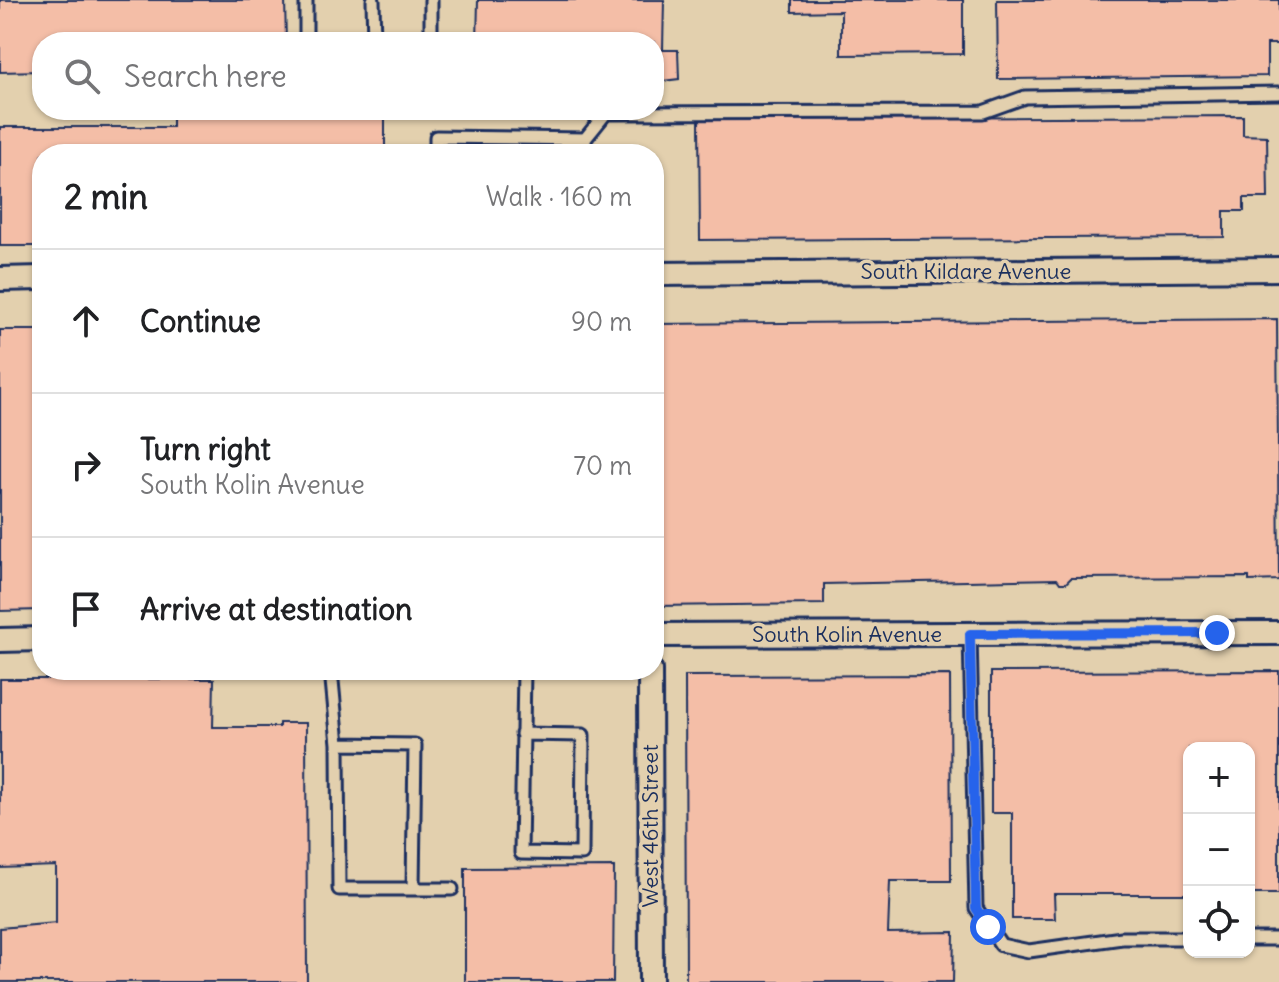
<!DOCTYPE html>
<meta charset="utf-8">
<style>
:root{--surface:#fff;--page:#f6f6f6;--text:#202124;--muted:#757577;--line:#e0e0e0}
body{margin:0;font-family:Delius,sans-serif;background:var(--page);color:var(--text)}
.controls{position:absolute;right:24px;bottom:24px;display:grid;overflow:hidden;border-radius:16px;box-shadow:0 2px 6px #0004}
.controls button{width:72px;height:72px;display:grid;place-items:center;padding:0;border:0;border-bottom:2px solid var(--line);background:var(--surface);color:var(--text);font:40px sans-serif}
.stop{position:absolute;width:24px;height:24px;margin:-18px;border:6px solid #2563eb;border-radius:50%;background:#fff}
.stop.end{background:#2563eb;border-color:#fff;box-shadow:0 2px 8px #0008}
.list{margin:0;padding:0;list-style:none}
h2{display:flex;justify-content:space-between;align-items:center;height:104px;margin:0;padding:0 32px;font-size:34px}
h2 small{font-size:26px;font-weight:400;color:var(--muted)}
.list li{display:grid;grid-template-columns:52px 1fr auto;gap:24px;align-items:center;box-sizing:border-box;height:144px;padding:0 32px;border-top:2px solid var(--line)}
.list b{display:block;font-size:30px;white-space:nowrap}
.list p{margin:0;font-size:26px;white-space:nowrap;color:var(--muted)}
.list em{font-size:26px;font-style:normal;color:var(--muted)}
.icon{flex:none;width:44px;height:44px;fill:none;stroke:currentColor;stroke-width:2;stroke-linecap:round;stroke-linejoin:round}
.map{position:relative;flex:none;width:1279px;height:982px;overflow:hidden}
.search{position:absolute;background:var(--surface);box-shadow:0 2px 6px #0004;left:32px;top:32px;width:632px;height:88px;display:flex;align-items:center;gap:20px;box-sizing:border-box;padding:0 28px;border-radius:32px;color:var(--muted);font-size:30px}
.panel{position:absolute;background:var(--surface);box-shadow:0 2px 6px #0004;left:32px;top:144px;width:632px;height:536px;border-radius:32px}
.map>svg:first-child{display:block}
.building{fill:#f4bea7;stroke:#1b2f5e;stroke-width:2}
.lines{fill:none;stroke-linecap:round;stroke-linejoin:round}
.service-casing{stroke:#1b2f5e;stroke-width:17}
.minor-casing{stroke:#1b2f5e;stroke-width:28}
.service{stroke:#e3d0ae;stroke-width:11}
.minor{stroke:#e3d0ae;stroke-width:22}
.route{stroke:#2563eb;stroke-width:10}
.labels{text-anchor:middle;dominant-baseline:central;stroke-width:7;stroke-linejoin:round;paint-order:stroke}
.street-label{font-size:22px;fill:#1b2f5e;stroke:#e3d0ae}
</style>
<div class="map">
<svg width="1279" height="982" viewBox="0 0 1279 982">
<rect width="100%" height="100%" fill="#e3d0ae"/>
<filter id="ink" filterUnits="userSpaceOnUse"><feTurbulence type="fractalNoise" baseFrequency=".0125" numOctaves="2"/><feDisplacementMap in="SourceGraphic" scale="16" xChannelSelector="R" yChannelSelector="G"/><feConvolveMatrix kernelMatrix="1 2 1 2 8 2 1 2 1" color-interpolation-filters="sRGB"/></filter>
<g filter="url(#ink)">
<path class="building" d="M0 0H285L286 42H42V71L0 72Z
M478 0H664L663 50H678L679 79 654 82V42H477Z
M792 0H963V54L841 55V11L792 12Z
M997 0H1279V44H1267V76L998 79Z
M172 110H385V154H42V246H0V127H172Z
M1243 116V135L1267 136 1268 198H1244V211H1224V237L700 240 699 119Z
M1277 319 1279 580 1249 581V577L1071 578 1066 583H1060L1057 579 824 584V604L654 606V324Z
M0 330H42V610L0 611Z
M1279 671V894H1249V748H1189V894H1054L1055 919H1012V813H991V672Z
M950 675 951 881H890L888 933 954 932 953 982H686L685 676Z
M0 679H214L213 727H279V723H306L307 982H0V928L56 923V866L0 868Z
M614 867 613 982H465V868Z"/>
<g class="lines">
<defs>
<path id="service" d="M373 0 374 42
M306 42V0
M431 42V0
M585 139 606 113 983 112 1025 97 1279 93
M436 154V137L585 139V154
M970 634 976 908 1001 945 1029 951 1122 938H1189
M331 670 338 744 339 889H452
M522 734 583 735 582 854 521 853 524 670
M338 744 415 745 413 888
M1249 939H1279"/>
<path id="minor" d="M654 274 1279 269
M0 279 42 278
M654 635 1279 633
M0 640 42 639
M650 670 651 982"/>
</defs>
<use href="#service" class="service-casing"/>
<use href="#minor" class="minor-casing"/>
<use href="#service" class="service"/>
<use href="#minor" class="minor"/>
</g>
</g>
<g class="lines" filter="url(#ink)">
<path class="route" d="M988 927 976 908 970 634 1217 633"/>
</g>
<g class="labels">
<g class="street-label">
<text x="966" y="271">South Kildare Avenue</text>
<text x="847" y="634">South Kolin Avenue</text>
<text transform="translate(650 826) rotate(-90)">West 46th Street</text>
</g>
</g>
</svg>
<div class="controls">
<button>+</button>
<button>−</button>
<button><svg class="icon" aria-label="locate" viewBox="0 0 24 24"><circle cx="12" cy="12" r="6"/><path d="M12 2v4M12 18v4M2 12h4M18 12h4"/></svg></button>
</div>
<div class="stop" style="left:988px;top:927px"></div>
<div class="stop end" style="left:1217px;top:633px"></div>
<div class="search"><svg class="icon" aria-label="search" viewBox="0 0 24 24"><circle cx="10" cy="10" r="6"/><path d="M15 15l6 6"/></svg>Search here</div>
<section class="panel">
<h2>2 min<small>Walk · 160 m</small></h2>
<ul class="list">
<li><svg class="icon" aria-label="ahead" viewBox="0 0 24 24"><path d="M12 20V5M6 11l6-6 6 6"/></svg><div><b>Continue</b></div><em>90 m</em></li>
<li><svg class="icon" aria-label="right" viewBox="0 0 24 24"><path d="M7 20v-9h11M14 6l5 5-5 5"/></svg><div><b>Turn right</b><p>South Kolin Avenue</p></div><em>70 m</em></li>
<li><svg class="icon" aria-label="arrive" viewBox="0 0 24 24"><path d="M6 21V4h12l-3 4 3 4H6"/></svg><div><b>Arrive at destination</b></div></li>
</ul>
</section>
</div>
